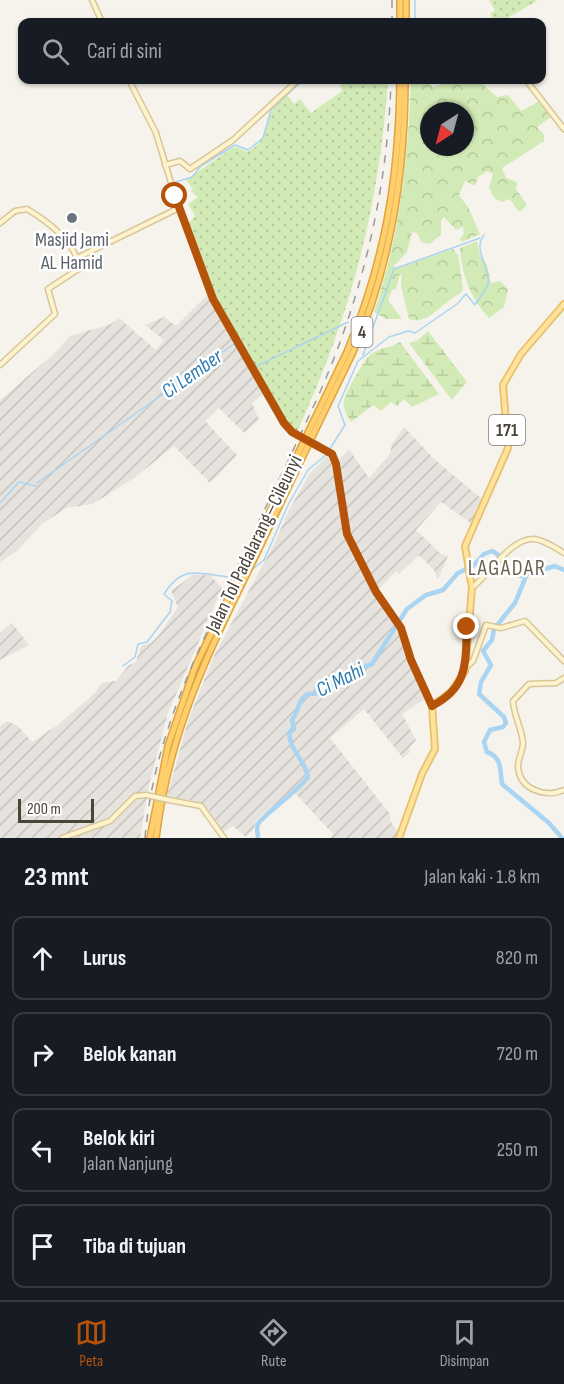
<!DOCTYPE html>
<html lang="id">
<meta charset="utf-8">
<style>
:root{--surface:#171b24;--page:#242831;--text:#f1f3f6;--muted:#9ea1a6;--line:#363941;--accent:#b45309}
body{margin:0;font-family:"Sofia Sans Condensed",sans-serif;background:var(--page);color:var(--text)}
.compass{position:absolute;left:420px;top:102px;width:54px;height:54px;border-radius:50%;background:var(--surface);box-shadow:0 2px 4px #0004;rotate:216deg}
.scale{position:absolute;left:18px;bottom:15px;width:76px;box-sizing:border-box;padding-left:6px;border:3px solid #4b4439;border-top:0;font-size:16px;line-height:21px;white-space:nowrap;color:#4b4439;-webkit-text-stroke:4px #fff;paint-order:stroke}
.stop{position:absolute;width:18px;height:18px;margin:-14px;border:4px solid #b45309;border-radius:50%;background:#fff}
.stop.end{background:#b45309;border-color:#fff;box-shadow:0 2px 6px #0008}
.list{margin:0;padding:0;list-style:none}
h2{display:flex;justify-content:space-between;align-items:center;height:78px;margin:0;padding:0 24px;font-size:26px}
h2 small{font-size:20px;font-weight:400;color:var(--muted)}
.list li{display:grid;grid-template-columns:39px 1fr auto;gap:18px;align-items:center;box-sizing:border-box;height:84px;margin:0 12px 12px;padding:0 12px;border:2px solid var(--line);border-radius:12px}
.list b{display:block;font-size:22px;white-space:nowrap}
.list p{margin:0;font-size:20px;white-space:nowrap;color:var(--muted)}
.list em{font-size:20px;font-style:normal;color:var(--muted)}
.icon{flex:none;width:33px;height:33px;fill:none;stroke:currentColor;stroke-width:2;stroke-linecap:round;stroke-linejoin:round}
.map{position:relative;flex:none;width:564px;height:838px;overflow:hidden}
.search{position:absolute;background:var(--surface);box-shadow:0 2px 4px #0004;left:18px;right:18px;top:18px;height:66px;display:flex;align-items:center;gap:15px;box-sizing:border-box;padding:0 21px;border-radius:12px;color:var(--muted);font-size:22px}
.sheet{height:462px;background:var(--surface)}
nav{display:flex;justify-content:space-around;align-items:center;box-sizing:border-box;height:84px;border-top:2px solid var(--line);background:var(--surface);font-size:16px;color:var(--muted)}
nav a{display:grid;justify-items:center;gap:3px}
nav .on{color:var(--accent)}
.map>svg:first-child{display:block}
.industrial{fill:url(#industrial-furrows)}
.grass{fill:url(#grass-dots)}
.forest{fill:url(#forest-crowns);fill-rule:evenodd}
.wetland{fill:url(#wetland-marsh)}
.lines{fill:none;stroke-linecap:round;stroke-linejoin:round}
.stream{stroke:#a9d4f2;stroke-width:1.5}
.river{stroke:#a9d4f2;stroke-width:4.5}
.secondary-casing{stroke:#d6c79b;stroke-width:7}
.primary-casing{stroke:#e6c16a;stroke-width:8}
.highway-casing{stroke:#e0a43c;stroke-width:8}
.secondary{stroke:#fff3cd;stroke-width:4}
.primary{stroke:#ffe39c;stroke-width:4.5}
.highway{stroke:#ffcf6e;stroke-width:5}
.rail{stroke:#9a9a9a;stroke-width:1.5;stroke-dasharray:8 8;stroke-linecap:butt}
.secondary-bridge-casing{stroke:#d6c79b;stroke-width:7;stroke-linecap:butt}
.secondary-bridge{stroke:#fff3cd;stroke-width:4}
.route{stroke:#b45309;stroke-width:8}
.worship-dot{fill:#6b7280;stroke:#fff;stroke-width:2}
.labels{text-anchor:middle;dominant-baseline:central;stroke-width:5;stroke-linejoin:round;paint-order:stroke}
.shield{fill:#fff;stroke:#817c74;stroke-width:1.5}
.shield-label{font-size:18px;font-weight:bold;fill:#4b4439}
.worship-label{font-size:20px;fill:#5b616d;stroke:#fff}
.street-label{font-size:20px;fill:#4b4439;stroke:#fff}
.water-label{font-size:21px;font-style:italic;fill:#2e7ab2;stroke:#fff}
.quarter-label{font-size:22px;letter-spacing:1.5px;fill:#6e6250;stroke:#fff}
</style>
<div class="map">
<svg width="564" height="838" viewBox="0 0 564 838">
<defs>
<pattern id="industrial-furrows" width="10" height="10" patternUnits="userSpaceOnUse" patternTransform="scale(1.5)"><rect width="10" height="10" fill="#e6e2dd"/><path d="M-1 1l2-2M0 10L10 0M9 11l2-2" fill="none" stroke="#c7c3be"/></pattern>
<pattern id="grass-dots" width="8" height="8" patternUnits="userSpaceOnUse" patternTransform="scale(1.5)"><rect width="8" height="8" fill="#d2eab5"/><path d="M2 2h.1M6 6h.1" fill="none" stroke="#b6ca9c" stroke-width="1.8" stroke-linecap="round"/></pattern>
<pattern id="forest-crowns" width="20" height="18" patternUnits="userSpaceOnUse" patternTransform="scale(1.5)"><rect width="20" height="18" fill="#d2eab5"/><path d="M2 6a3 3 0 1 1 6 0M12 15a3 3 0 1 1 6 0" fill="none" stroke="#b6ca9c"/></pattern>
<pattern id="wetland-marsh" width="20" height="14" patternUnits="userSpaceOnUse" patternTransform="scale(1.5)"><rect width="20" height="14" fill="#d2eab5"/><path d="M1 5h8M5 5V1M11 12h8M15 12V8" fill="none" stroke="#b6ca9c"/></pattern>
</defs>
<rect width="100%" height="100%" fill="#f6f3ec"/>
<path class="industrial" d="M207 295 264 394 252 403 259 420 244 433 219 408 205 421 237 455 210 483 174 446 134 478 93 504 66 508 42 524 17 551 0 562V400L55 353 70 336 111 324 119 318 156 350 164 340 145 325 164 317 176 326Z
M404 427 434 459 483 500 475 526 441 502 416 530 441 554 448 556 438 580 434 570 419 555 399 574 396 571 375 593 400 632 426 698 402 714 416 740 409 748 410 752 403 758 364 709 330 738 390 814V821L399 832 397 838H330L333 834 293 791 257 819 254 829 246 837 233 826 223 832 208 809 198 802 167 796 188 721 214 656 275 542 289 510 310 473 327 456 335 464 349 449 369 478 390 454 392 444Z
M194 574 210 575 222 588 168 713 149 785 140 838H0V726L7 721 18 726 32 742 58 725 95 693 101 683 116 681 129 665 136 662 141 646 151 643 158 636 178 607 171 591Z
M12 623 29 645 0 660V632Z"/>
<path class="grass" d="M538 0 501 22H489L494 19 490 14 495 10 489 0Z
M346 80H388C379 209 351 314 297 432L289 426 217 303 188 224 195 216 188 204 198 197 191 191 193 189 186 180 232 148 237 147 247 152C269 140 262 132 271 113 274 105 281 100 287 95L294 104 300 99 311 113 338 94 342 90 340 86Z"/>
<path class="forest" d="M411 80H425L433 87 456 80H478L497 97 508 95 521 111 538 102 551 117 537 127 544 135V141L502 168 506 178 517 182 516 189 527 205 521 211H518L510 199 502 202 494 198 489 187 493 174 487 171 478 177 475 186 465 181 459 195 469 209 480 234 462 242 460 239 464 234 463 227 456 230 444 217 441 221V234L430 244 421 242 417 233 412 232 407 252 394 266 396 269 453 249 458 255 463 288 461 293C445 299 428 327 409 319L401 286 402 276 400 274 396 289 392 290 388 300 402 319H386L374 312C400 236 408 160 411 80ZM429 111H465V147H429Z
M477 241 480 256 487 265 491 283 500 281 508 289 504 307 489 318C470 298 462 275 460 248Z"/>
<path class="wetland" d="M428 331 467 382 452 400 409 343 418 340Z
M400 342 439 394 412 407 404 399 397 406 391 402 381 411 373 405 351 422C347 416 342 407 344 400 346 392 364 360 370 355 380 347 391 348 400 342Z"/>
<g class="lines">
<path class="stream" d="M415 0V22
M205 286 169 184 192 177 201 166 235 145 248 150 263 138 271 110 303 80
M363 355 394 269 480 238
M253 368 348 322
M37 483 234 344 246 361
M0 503 19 482 36 486
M248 573 264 560 289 503 308 470 326 455 345 425 338 406 358 361 389 337 408 331 415 333 457 304 466 294 475 305C479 298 486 291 488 283 491 268 472 250 484 235
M123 666 135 657 138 644 147 642 170 612 172 601 164 594C185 560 205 577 235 577"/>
<path class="river" d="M258 838C258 833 256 829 258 824 260 818 298 791 308 777 305 760 290 751 289 733L294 729 292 720C298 713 298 701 305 696 309 692 313 695 318 693 338 687 352 669 372 664L407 609 426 595 443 590 458 573 473 566 484 554 492 551 497 554 520 576H526
M562 838 549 823 502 784C500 770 502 757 487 752L484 742 490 730 503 727 506 723 504 717 479 694 481 682 491 665 483 651 492 640 494 629 515 603 527 574 555 566 564 570"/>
<defs>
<path id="secondary" d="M92 0 102 22
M129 80 156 133 175 196 213 299 284 423 297 435
M526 80 564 129
M165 165 180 161 190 169 233 140 298 80
M0 223 15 211 27 209C50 223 74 241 80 268L48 289 55 314 0 365
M77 258 179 208
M319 446 332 454 336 464 347 534 377 592 401 628 411 660 432 706
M472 588C488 575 512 537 534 539 545 540 555 548 564 553
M465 668 473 661 486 625 501 628 525 621 564 661
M564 678 556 683 529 684 513 701C514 716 522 729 523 743 523 751 518 758 518 766 519 790 546 798 564 790
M169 800 201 806 224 838
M62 838 110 821 135 796 146 795"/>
<path id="primary" d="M399 838 422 774 435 749 432 706 451 692 465 671 472 588 465 546 508 448 503 385 521 354 564 304"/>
<path id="highway" d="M400 22V0
M406 22V0
M150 838 168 746 195 667 347 352C385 261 399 178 400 80
M156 838C169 730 208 653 255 557 287 489 320 420 353 352 391 265 405 174 405 80"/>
</defs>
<use href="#secondary" class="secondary-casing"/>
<use href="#primary" class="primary-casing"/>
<use href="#highway" class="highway-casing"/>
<use href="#secondary" class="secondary"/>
<use href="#primary" class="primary"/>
<use href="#highway" class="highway"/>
<path class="rail" d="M392 0V22
M145 838C152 753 185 678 221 602 253 532 288 463 320 392 363 294 388 187 391 80"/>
<defs>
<path id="secondary-bridge" d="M297 435 319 446
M146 795 169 800"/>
</defs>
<use href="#secondary-bridge" class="secondary-bridge-casing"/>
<use href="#secondary-bridge" class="secondary-bridge"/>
</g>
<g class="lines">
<path class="route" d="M175 196 213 299 284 423 292 432 332 454 336 464 347 534 376 592 401 628 411 660 432 706C469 687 465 663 467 627"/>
</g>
<circle class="worship-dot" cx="72" cy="218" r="6"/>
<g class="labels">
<g class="shield">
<rect x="351.5" y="317" width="21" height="30" rx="4.5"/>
<rect x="489" y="415" width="36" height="30" rx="4.5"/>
</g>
<g class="shield-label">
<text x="362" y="332">4</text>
<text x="507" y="430">171</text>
</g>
<g class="worship-label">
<text x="72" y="240">Masjid Jami<tspan x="72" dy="23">AL Hamid</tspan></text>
</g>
<g class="street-label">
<text transform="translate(254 544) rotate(-64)">Jalan Tol Padalarang–Cileunyi</text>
</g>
<g class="water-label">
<text transform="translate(192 374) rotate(-35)">Ci Lember</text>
<text transform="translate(340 680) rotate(-27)">Ci Mahi</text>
</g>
<g class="quarter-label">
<text x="507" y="568">LAGADAR</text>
</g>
</g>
</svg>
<svg class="compass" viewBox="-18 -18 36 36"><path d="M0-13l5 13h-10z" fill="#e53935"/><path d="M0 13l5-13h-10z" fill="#9ea1a6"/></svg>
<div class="scale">200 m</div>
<div class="stop" style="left:175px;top:196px"></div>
<div class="stop end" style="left:467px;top:627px"></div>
<div class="search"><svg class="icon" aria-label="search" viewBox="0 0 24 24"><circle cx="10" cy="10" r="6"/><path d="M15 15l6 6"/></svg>Cari di sini</div>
</div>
<section class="sheet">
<h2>23 mnt<small>Jalan kaki · 1.8 km</small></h2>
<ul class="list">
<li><svg class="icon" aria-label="ahead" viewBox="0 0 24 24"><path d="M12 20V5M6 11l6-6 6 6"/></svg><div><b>Lurus</b></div><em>820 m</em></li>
<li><svg class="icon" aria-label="right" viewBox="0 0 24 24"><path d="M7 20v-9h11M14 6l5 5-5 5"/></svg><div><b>Belok kanan</b></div><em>720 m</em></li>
<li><svg class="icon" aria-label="left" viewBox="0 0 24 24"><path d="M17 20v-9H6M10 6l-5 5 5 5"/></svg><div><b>Belok kiri</b><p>Jalan Nanjung</p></div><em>250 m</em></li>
<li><svg class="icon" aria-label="arrive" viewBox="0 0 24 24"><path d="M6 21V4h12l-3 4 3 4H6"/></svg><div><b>Tiba di tujuan</b></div></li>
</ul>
</section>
<nav>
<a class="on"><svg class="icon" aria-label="map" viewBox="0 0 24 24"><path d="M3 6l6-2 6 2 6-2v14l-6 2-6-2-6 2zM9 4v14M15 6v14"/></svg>Peta</a>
<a><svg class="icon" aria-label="directions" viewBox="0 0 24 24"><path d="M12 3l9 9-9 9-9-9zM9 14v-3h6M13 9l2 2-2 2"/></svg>Rute</a>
<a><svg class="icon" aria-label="saved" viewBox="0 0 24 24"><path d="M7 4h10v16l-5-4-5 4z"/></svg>Disimpan</a>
</nav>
